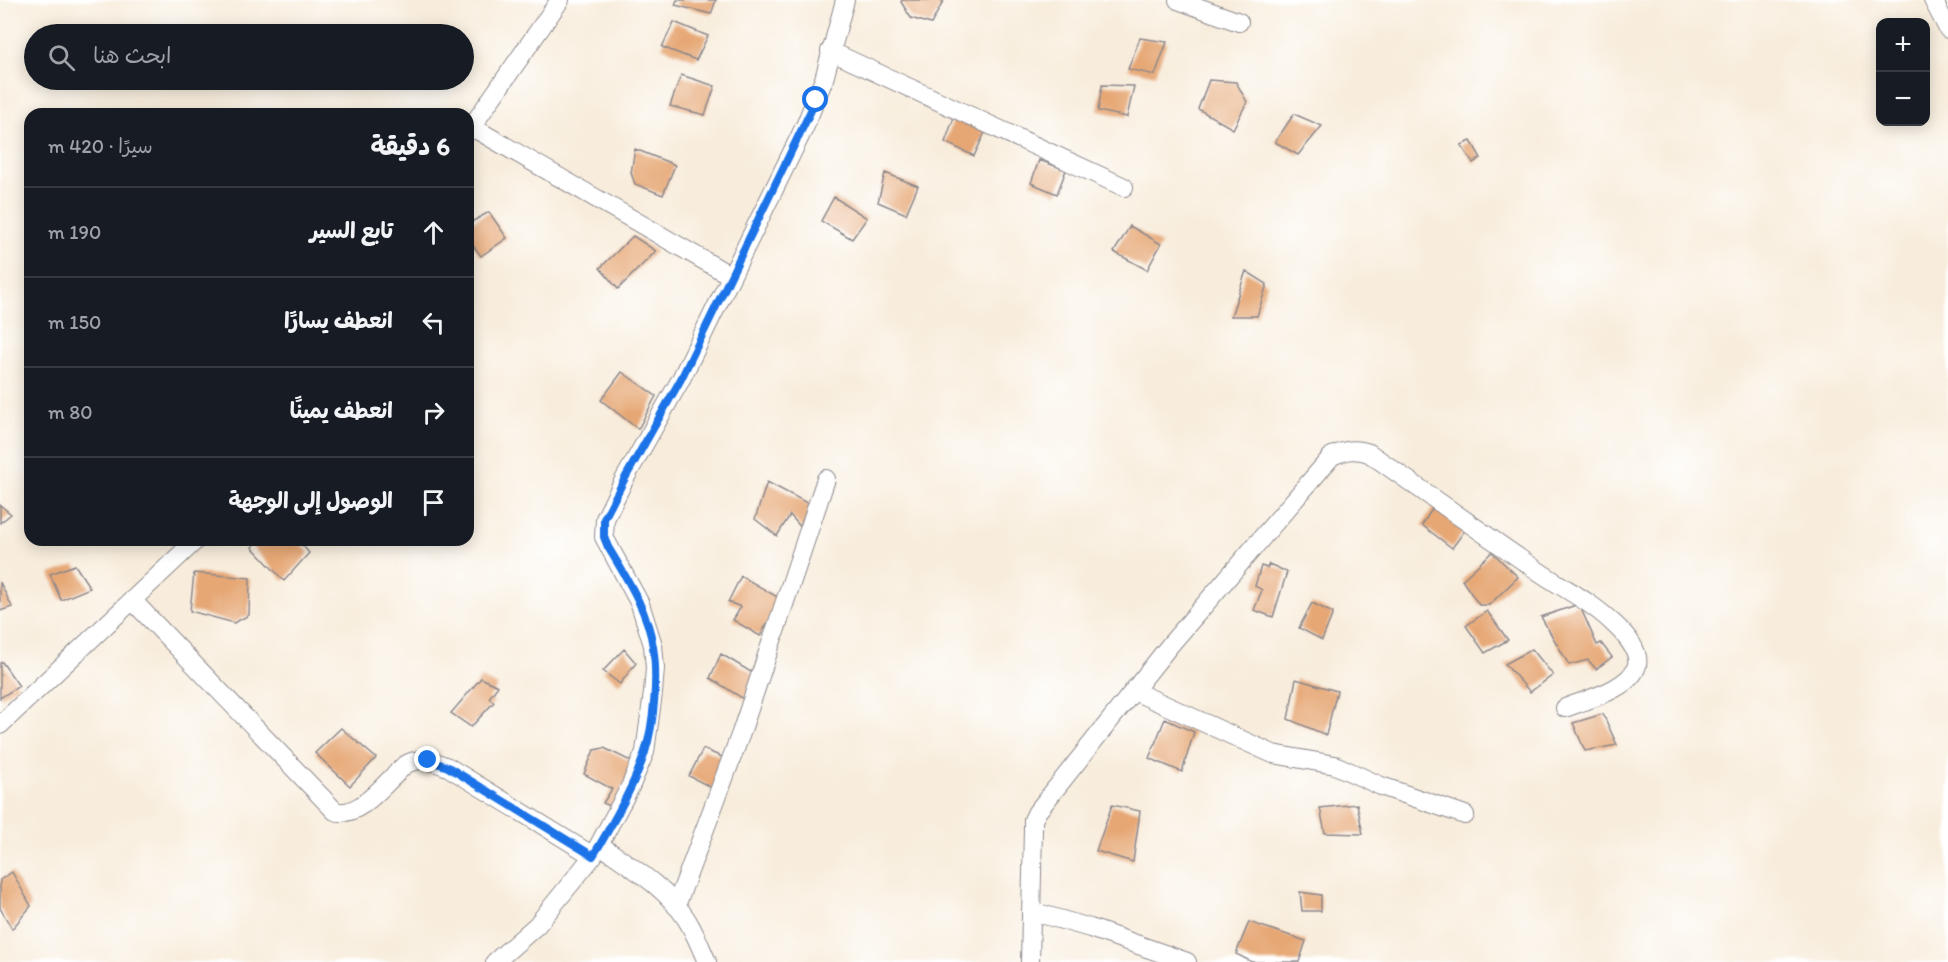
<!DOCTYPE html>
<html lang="ar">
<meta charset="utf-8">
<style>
:root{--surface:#171b24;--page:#20242c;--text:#f1f3f6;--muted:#9ea1a6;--line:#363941}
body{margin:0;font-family:Itim,"Playpen Sans Arabic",sans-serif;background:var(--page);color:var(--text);direction:rtl}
.controls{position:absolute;right:18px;top:18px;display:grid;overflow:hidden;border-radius:12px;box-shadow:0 3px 15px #0003}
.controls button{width:54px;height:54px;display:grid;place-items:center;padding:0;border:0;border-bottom:2px solid var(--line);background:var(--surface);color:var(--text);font:30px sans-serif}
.stop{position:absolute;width:18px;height:18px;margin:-14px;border:4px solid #1a73e8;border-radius:50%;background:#fff}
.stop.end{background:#1a73e8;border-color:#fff;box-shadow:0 2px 6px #0008}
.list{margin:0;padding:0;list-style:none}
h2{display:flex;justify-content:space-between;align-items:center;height:78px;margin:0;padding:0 24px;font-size:26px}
h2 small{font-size:20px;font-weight:400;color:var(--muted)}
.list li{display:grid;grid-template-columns:39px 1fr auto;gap:18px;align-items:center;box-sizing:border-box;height:90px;padding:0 24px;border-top:2px solid var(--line)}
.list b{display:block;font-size:22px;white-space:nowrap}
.list em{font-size:20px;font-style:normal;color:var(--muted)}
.icon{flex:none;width:33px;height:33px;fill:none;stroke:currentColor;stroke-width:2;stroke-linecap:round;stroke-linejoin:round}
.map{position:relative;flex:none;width:1948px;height:962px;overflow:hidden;direction:ltr}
.search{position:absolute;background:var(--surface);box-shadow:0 3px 15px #0003;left:24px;top:24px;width:450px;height:66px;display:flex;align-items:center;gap:15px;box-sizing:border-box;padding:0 21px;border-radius:33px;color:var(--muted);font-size:22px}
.panel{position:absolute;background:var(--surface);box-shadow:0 3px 15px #0003;left:24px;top:108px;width:450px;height:438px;border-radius:18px;direction:rtl}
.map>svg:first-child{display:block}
.building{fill:#e6a775}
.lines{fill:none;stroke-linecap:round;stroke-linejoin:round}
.minor-casing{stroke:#8d888c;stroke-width:20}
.minor{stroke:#fff;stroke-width:18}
.route{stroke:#1a73e8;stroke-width:8}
</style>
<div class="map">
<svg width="1948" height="962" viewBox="0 0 1948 962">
<rect width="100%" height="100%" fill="#fff"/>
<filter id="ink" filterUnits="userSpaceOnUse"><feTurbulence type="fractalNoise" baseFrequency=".0167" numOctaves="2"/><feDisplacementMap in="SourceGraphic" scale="12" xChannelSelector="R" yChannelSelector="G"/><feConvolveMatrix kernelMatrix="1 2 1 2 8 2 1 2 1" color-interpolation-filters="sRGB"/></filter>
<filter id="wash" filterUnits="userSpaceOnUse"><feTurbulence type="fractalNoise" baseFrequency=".008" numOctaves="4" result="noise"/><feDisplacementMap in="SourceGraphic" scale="24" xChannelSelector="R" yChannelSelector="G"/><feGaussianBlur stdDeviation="1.35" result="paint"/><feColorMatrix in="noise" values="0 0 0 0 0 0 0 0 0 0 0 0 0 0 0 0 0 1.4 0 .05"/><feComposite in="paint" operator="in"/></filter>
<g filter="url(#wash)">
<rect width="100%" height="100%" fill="#f8eddc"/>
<g id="blocks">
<path class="building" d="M677 0H716L711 14 675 5Z
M902 0H944L931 24 911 18 901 2Z
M674 22 708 36 696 60 662 47Z
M1140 38 1167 42 1155 75 1128 69Z
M681 75 715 86 705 115 670 106Z
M1209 80 1236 82 1247 102 1233 129 1198 109Z
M1102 85 1134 86 1127 117 1098 111Z
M956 112 987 128 974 156 945 142Z
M1294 114 1322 126 1298 155 1275 142Z
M1471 141 1481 158 1473 163 1461 145Z
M635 149 675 165 663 195 635 184 631 173Z
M1039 160 1066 170 1057 194 1031 183Z
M885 173 918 186 906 214 878 202Z
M834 197 867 218 852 239 821 221Z
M489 212 507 238 481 256 468 239V224Z
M1130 226 1161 244 1147 270 1114 252Z
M633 236 656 251 618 289 600 268Z
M1246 271 1267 284 1257 316H1231Z
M622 372 656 396 638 429 601 400Z
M767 482 813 506 804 531 790 515 777 536 755 519Z
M1437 501 1469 525 1452 548 1422 525Z
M0 505 11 514 0 523Z
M260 540H298L309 553 284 581 252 547Z
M1492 552 1518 577 1489 605H1479L1462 580Z
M1269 564 1287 572 1273 617 1254 610 1262 590 1255 586 1261 566 1267 568Z
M75 565 90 588 61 600 50 574Z
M194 573 250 578 249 615 234 623 190 611Z
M741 576 781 599 760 636 733 620 741 607 728 602Z
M0 582 12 607 0 611Z
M1312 603 1333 613 1322 640 1299 628Z
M1579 604 1597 645 1601 643 1612 657 1596 669 1588 660 1569 665 1541 617Z
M1487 611 1508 640 1485 653 1466 626Z
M624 649 636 663 620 684 603 671Z
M1532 649 1553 675 1530 692 1505 664Z
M721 654 756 675 745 700 710 678Z
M2 662 19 686 0 698V663Z
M481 678 498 686 489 698 494 702 471 727 451 713Z
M1296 679 1337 691 1326 735 1288 719Z
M1603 714 1617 745 1585 751 1573 723Z
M1165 719 1194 732 1182 772 1149 758Z
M341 728 376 758 350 786 315 753Z
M604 748 637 764 612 807 603 803 612 789 584 774 594 750Z
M703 749 729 760 716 790 689 776Z
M1357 804 1363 834 1325 833 1320 808Z
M1112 805 1140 811 1133 862 1096 851Z
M12 872 31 906 12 929 0 908V880Z
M1300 892 1321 895V911H1302Z
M1249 922 1306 941 1299 962H1252L1236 954Z"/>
</g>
</g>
<g filter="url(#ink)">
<use href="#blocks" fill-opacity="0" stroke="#8d888c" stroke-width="1.5"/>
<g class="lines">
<defs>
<path id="minor" d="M1178 0 1239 22
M1933 0 1948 29
M830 51 1124 187
M472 127 731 276
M468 132 560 0
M132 600 335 811C359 820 388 779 405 765 421 756 432 761 448 767L593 856
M1134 691 1273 754 1335 765 1381 786 1465 815
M0 725 196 540
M600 845C630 866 667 888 687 920 695 933 701 948 707 962
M676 906 741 733 826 479
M1031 911 1090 928 1187 962
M495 962 537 925 593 856 630 787 645 752 653 693 655 668 653 645 640 604 604 537 605 519 624 480 681 379 805 126 824 79 845 0
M1030 962 1033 829V820L1037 812 1170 645 1332 456C1346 450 1354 448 1369 453 1425 492 1481 532 1538 571 1563 588 1591 602 1613 623 1623 632 1640 650 1637 665 1631 689 1585 700 1565 708"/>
</defs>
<use href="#minor" class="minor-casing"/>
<use href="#minor" class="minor"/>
</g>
</g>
<g class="lines" filter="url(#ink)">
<path class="route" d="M428 760 448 767 593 856C612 825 634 787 645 752 654 724 658 677 653 647 648 611 626 577 608 547L604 537V519L624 480 681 379 816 100"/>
</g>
</svg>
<div class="controls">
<button>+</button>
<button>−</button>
</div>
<div class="stop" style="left:816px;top:100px"></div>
<div class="stop end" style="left:428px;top:760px"></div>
<div class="search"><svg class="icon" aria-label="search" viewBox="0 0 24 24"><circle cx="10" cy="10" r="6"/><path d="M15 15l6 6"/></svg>ابحث هنا</div>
<section class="panel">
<h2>6 دقيقة<small>سيرًا · 420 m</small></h2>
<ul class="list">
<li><svg class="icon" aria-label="ahead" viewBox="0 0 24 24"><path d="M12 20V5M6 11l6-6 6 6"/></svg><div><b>تابع السير</b></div><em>190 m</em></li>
<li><svg class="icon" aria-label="left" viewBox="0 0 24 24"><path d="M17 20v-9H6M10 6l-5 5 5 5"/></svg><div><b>انعطف يسارًا</b></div><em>150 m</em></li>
<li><svg class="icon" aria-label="right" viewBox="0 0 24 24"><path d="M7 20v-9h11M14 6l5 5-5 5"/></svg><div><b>انعطف يمينًا</b></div><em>80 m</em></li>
<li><svg class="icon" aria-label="arrive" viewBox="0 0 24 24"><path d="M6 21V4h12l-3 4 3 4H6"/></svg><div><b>الوصول إلى الوجهة</b></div></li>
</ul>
</section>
</div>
